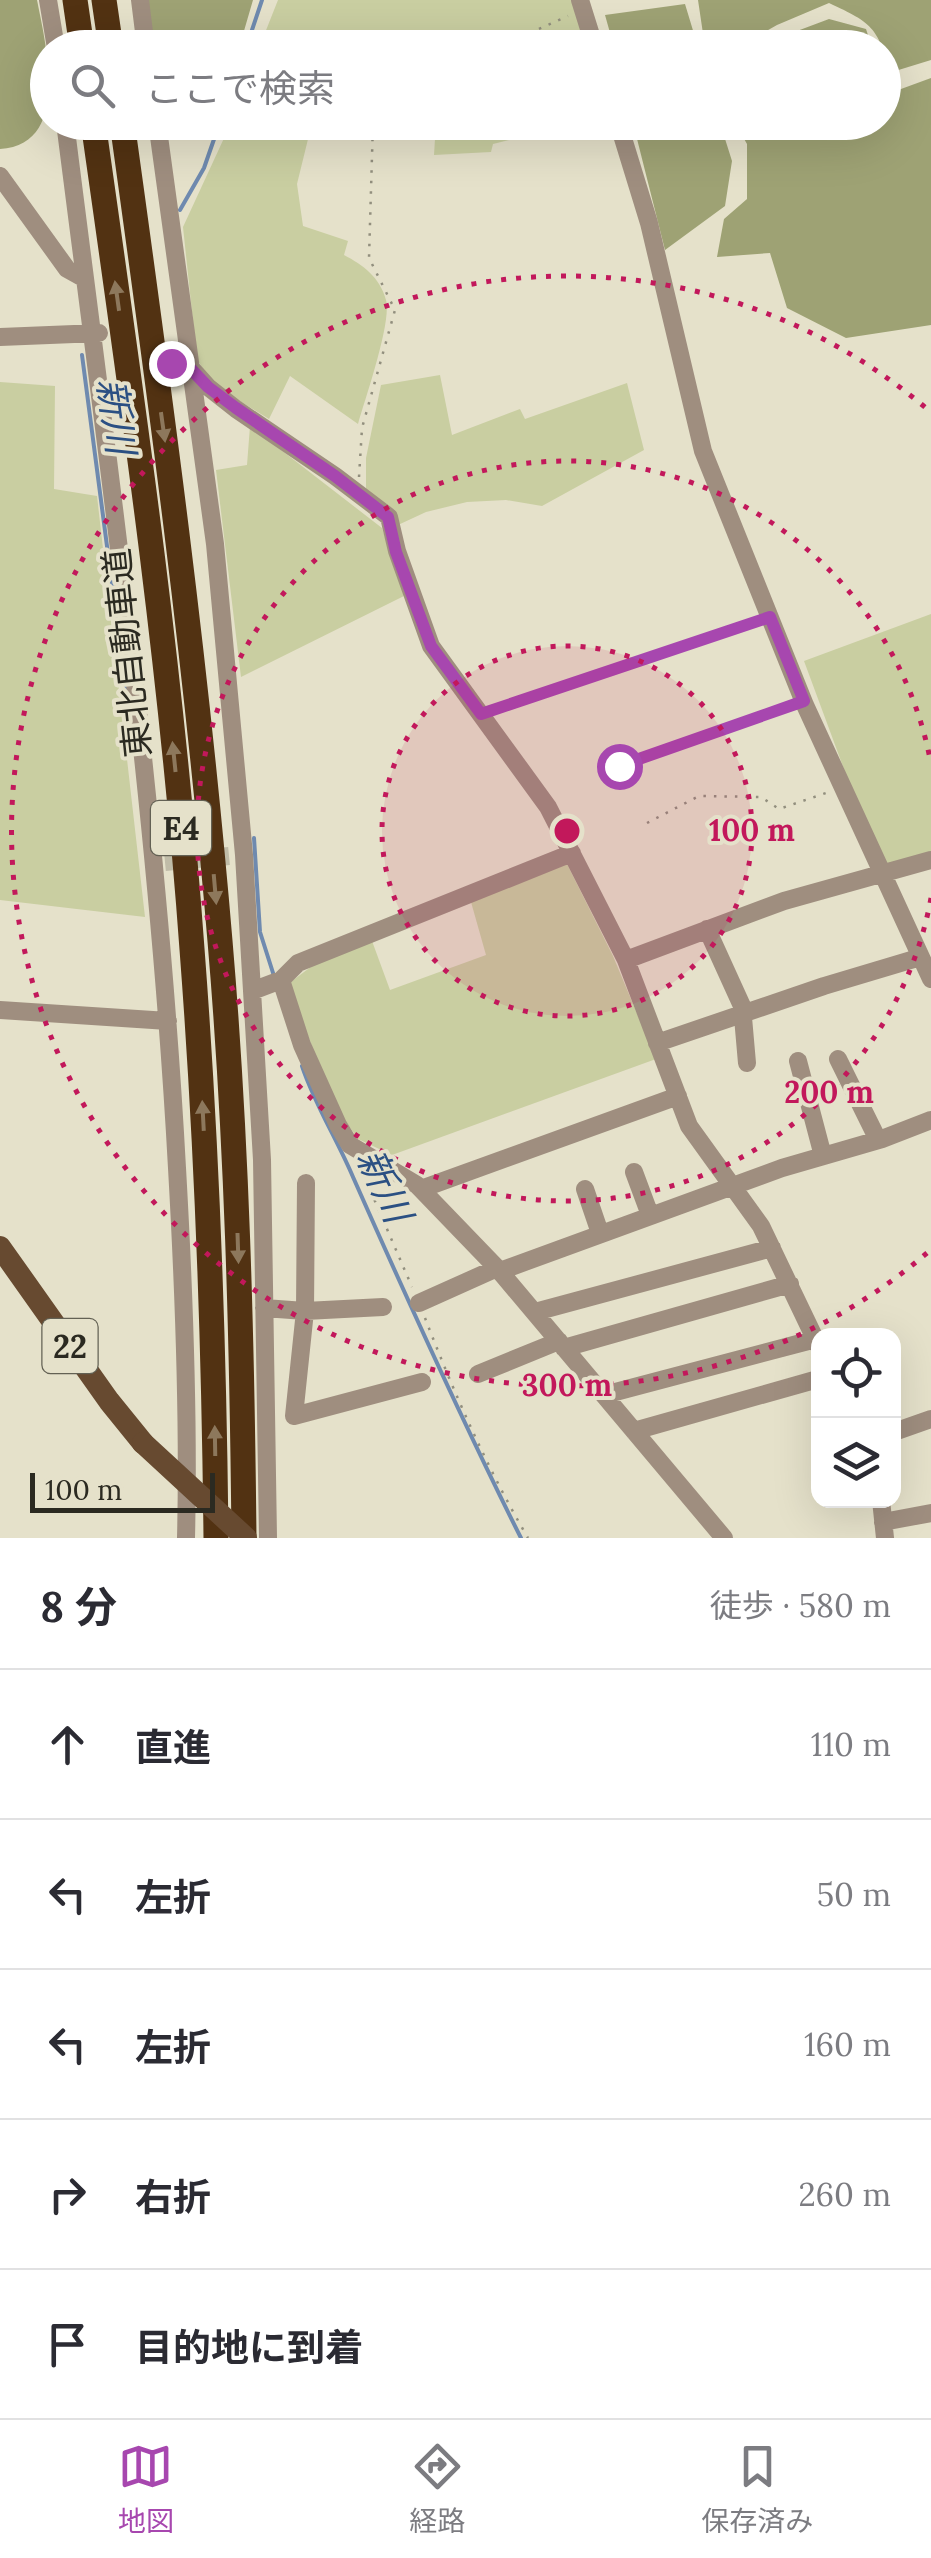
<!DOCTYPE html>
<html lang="ja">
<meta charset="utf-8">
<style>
:root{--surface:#fff;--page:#f7f7f7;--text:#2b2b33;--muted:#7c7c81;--line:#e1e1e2;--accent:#a747af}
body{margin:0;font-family:Lora,"Noto Sans JP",serif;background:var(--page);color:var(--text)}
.controls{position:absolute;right:30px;bottom:30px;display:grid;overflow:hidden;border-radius:20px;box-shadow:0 10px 40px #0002}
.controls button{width:90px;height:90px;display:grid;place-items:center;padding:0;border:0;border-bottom:2px solid var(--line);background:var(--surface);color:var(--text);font:50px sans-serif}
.scale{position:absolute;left:30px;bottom:25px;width:185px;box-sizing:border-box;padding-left:10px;border:5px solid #2b2a21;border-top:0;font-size:28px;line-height:35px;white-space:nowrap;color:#2b2a21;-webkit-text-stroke:8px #e5e1ca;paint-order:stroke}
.stop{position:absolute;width:30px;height:30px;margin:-22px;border:8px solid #a747af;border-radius:50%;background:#fff}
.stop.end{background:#a747af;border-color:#fff;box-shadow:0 2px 10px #0008}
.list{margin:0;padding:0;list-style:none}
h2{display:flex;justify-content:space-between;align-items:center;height:130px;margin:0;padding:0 40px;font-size:42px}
h2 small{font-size:32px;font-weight:400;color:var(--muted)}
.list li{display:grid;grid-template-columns:65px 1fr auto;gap:30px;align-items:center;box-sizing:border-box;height:150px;padding:0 40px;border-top:2px solid var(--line)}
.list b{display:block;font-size:38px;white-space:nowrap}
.list em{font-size:32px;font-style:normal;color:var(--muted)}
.icon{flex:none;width:55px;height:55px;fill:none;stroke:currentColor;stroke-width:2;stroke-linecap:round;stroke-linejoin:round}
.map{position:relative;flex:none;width:931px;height:1538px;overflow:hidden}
.search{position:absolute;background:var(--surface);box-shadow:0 10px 40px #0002;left:30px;right:30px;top:30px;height:110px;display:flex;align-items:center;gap:25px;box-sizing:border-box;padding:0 35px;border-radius:55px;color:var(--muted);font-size:38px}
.sheet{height:880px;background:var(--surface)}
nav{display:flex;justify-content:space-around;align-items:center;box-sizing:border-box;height:140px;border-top:2px solid var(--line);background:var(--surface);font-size:28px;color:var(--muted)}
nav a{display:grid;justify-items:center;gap:5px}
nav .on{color:var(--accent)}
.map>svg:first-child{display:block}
.green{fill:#c9cea1}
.forest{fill:#9ea274}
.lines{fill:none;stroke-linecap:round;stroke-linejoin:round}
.stream{stroke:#6f8aaf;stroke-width:4}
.minor-tunnel{stroke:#c0bca8;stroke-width:18;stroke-dasharray:18 9;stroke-linecap:butt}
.path{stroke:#928f7e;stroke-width:2.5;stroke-dasharray:2.5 8;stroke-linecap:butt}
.minor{stroke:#9f8e7f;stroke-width:18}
.major{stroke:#674a30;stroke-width:22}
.highway{stroke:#523212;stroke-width:25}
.major-bridge{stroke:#674a30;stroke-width:22}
.oneway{fill:#8d785c}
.route{stroke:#a747af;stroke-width:12}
.ring{fill:none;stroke:#c2185b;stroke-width:5;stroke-dasharray:5 10}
.labels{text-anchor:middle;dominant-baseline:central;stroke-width:8;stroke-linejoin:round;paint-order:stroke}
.shield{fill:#e5e1ca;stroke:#636154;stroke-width:2.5}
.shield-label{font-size:32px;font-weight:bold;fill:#2b2a21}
.street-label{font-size:35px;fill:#2b2a21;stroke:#e5e1ca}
.water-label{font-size:38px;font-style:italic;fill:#2b5083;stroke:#e5e1ca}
.centre{fill:#c2185b;stroke:#e5e1ca;stroke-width:5}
.ring-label{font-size:30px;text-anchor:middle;font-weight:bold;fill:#c2185b;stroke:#e5e1ca;stroke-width:8;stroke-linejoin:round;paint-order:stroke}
</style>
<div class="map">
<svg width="931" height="1538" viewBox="0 0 931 1538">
<rect width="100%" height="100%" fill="#e5e1ca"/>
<path class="green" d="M278 0H573L588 47H494L463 40 420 37 382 47 259 48Z
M231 123H341L336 136 310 131 297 184 303 226 348 241 344 255C363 265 380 277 386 300 392 322 365 399 358 424L290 376 269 419 223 391 209 379 197 359 183 227Z
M436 123V122L577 123 493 144 491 152 434 155Z
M440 375 452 435 520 409 525 419 627 383 644 450 542 506 506 500 467 502 426 512 398 525 395 510 366 492V458L381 385Z
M0 382 55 386 54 489 97 496 145 917 0 900Z
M250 426 382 528 404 596 241 677 216 470 247 465Z
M931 614V854L886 865 851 788 804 661Z
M567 864 613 956 656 1059 392 1155 358 1139 335 1106 288 984 332 951 372 941 390 990 486 955 471 902Z"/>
<path class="forest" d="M0 0H37C46 46 71 145 0 149Z
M136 0H253L239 48 140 47Z
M698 0H931V60L892 72C875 26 874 24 829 3L777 25 738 47H705Z
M685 4 698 47H614L605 15Z
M829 19 866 29 872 47H769L781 37Z
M931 78V325L846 338 787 308 770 253 717 257 724 219 747 199V144L735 123 884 122V83L886 90 901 89Z
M633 123H720L732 161 725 206 665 250Z"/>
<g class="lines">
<path class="stream" d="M246 48 262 0
M180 210 204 168 220 122
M82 355 130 722
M254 838 260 932 274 976
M302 1066C315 1105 337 1139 353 1177 407 1299 461 1419 521 1538"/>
<path class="minor-tunnel" d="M165 862 229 856"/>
<path class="path" d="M415 48 525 35 568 16
M359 477 362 428 395 310 369 258 373 122
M497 709 754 623
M619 767 788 707
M647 823 699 796 761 797 779 809 826 793
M362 1171 412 1287
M425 1318C454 1393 487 1468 528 1538"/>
<path class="minor" d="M48 0 56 48
M140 0 146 48
M580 0 595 48
M65 122C109 470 158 817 177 1168 184 1291 189 1414 186 1538
M157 122 215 544 244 855 262 1160 268 1538
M618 122 649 223 703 451 805 705 931 979
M0 176 67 269 85 279
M0 337 99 333
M171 363 191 368 208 387 236 409 335 476 389 517 397 551 431 646 548 807 626 960 689 1126 761 1226 818 1345
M707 929 742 1006 747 1063
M626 960 784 901 931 860
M281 980 302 1045 338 1125 350 1145 417 1185 497 1268 724 1538
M252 991 281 980 298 963 572 853
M0 1010 168 1021
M657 1043 824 986 921 957
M838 1059 878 1140
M798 1061 823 1156
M634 1172 650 1215
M306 1183 305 1311 383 1307
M421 1189 678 1096
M585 1189 600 1233
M500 1271 782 1168 882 1139 931 1120
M419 1303 497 1268
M264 1308 305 1311 294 1416 422 1382
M535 1312 772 1248
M564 1348 790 1284
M478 1374 559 1341
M604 1395 816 1339
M634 1431 818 1379
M894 1432 931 1419
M881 1500 885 1538
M883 1522 931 1513"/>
<path class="major" d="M0 1247 109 1401 143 1443"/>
<path class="highway" d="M75 0 82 48
M104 0 111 48
M93 122C132 397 172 672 192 949 207 1145 214 1341 216 1538
M122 122C160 395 197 667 220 941 237 1140 242 1339 244 1538"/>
<path class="major-bridge" d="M143 1443 246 1538"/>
</g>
<defs><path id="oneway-solid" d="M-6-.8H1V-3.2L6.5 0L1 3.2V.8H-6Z" transform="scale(2.5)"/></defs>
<g class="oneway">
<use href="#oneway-solid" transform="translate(117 296) rotate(-98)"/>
<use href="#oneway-solid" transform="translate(163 427) rotate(82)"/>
<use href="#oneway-solid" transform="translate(174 757) rotate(-96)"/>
<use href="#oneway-solid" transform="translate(215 889) rotate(85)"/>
<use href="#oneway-solid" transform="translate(203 1116) rotate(-93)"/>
<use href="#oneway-solid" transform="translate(238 1248) rotate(88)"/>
<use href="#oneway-solid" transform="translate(215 1441) rotate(-91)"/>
</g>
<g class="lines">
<path class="route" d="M171 363 190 368 208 387 236 408 335 476 388 517 396 552 431 646 481 714 770 617 804 701 619 766"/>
</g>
<circle cx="567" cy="831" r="185" fill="#c2185b" fill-opacity=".12"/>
<g class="ring">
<circle cx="567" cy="831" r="185"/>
<path d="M931 898A370 370 0 1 1 931 764"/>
<path d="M927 1253A555 555 0 1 1 927 409"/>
</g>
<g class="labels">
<g class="shield">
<rect x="151" y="801" width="60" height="54" rx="8"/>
<rect x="42.5" y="1319" width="55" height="54" rx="8"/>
</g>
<g class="shield-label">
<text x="181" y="828">E4</text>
<text x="70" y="1346">22</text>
</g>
<g class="street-label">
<text transform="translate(127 653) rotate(-96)">東北自動車道</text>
</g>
<g class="water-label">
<text transform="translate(117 416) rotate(82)">新川</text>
<text transform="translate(385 1185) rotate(65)">新川</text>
</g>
</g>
<circle cx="567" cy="831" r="15" class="centre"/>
<g class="ring-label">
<text x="752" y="841">100 m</text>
<text x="829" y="1103">200 m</text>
<text x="567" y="1396">300 m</text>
</g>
</svg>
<div class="controls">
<button><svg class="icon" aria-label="locate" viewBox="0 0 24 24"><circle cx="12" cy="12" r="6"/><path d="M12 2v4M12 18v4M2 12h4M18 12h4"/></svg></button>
<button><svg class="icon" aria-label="layers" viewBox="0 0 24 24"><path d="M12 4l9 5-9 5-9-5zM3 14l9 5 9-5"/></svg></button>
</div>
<div class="scale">100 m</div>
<div class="stop" style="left:619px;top:766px"></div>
<div class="stop end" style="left:171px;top:363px"></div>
<div class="search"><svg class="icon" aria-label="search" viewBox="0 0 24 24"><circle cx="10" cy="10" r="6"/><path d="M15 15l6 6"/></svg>ここで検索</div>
</div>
<section class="sheet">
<h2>8 分<small>徒歩 · 580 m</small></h2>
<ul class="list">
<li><svg class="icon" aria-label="ahead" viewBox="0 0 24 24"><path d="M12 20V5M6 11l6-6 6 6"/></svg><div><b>直進</b></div><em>110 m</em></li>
<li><svg class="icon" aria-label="left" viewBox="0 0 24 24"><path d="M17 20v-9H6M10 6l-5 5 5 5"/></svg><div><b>左折</b></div><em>50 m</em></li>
<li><svg class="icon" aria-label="left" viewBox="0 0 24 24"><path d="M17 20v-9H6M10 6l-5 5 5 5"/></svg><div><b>左折</b></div><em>160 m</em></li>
<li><svg class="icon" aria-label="right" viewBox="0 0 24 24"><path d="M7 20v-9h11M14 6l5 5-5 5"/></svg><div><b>右折</b></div><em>260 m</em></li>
<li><svg class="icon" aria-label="arrive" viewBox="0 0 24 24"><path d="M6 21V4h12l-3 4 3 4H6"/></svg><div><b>目的地に到着</b></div></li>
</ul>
</section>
<nav>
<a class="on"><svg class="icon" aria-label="map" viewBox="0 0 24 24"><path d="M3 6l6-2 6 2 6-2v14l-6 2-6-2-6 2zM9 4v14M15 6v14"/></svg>地図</a>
<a><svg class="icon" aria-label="directions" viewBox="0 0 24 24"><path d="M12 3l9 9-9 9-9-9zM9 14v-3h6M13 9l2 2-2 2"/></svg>経路</a>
<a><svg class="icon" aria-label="saved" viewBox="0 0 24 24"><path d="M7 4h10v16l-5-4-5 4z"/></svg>保存済み</a>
</nav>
